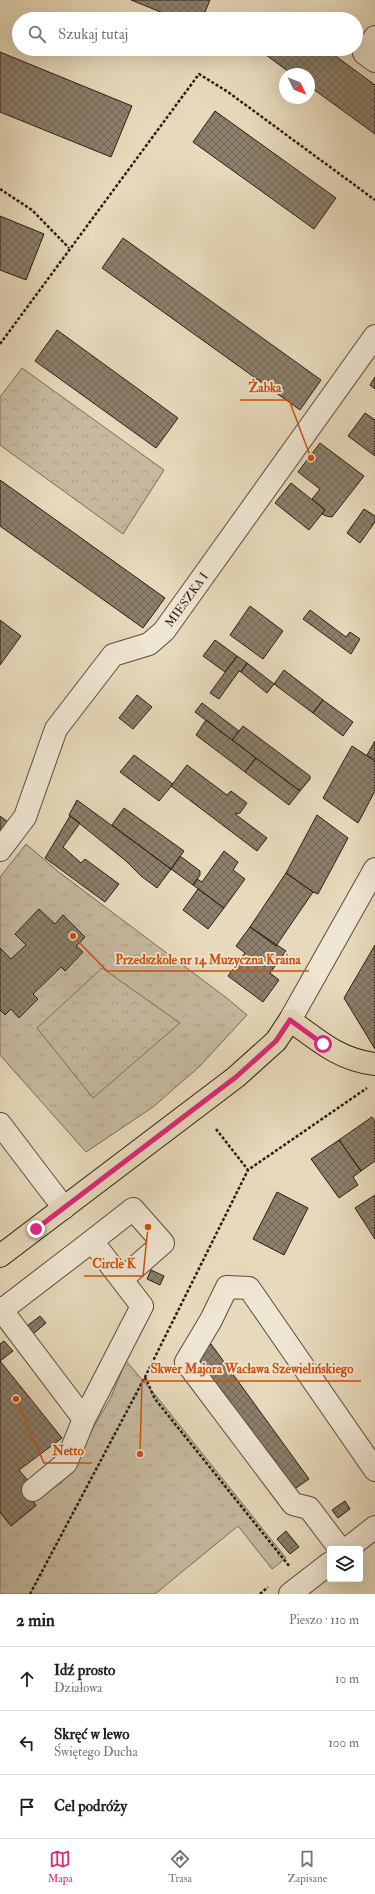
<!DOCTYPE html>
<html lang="pl">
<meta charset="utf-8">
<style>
:root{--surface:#fff;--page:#f6f6f6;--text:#202124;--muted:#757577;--line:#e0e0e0;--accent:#db2777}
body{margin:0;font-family:"IM FELL Double Pica",serif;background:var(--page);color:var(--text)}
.controls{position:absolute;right:12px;bottom:12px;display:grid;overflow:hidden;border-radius:4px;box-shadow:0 4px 16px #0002}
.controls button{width:36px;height:36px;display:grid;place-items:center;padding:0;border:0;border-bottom:1px solid var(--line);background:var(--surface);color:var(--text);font:20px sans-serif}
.compass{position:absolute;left:279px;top:68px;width:36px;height:36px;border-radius:50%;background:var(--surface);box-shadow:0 4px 16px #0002;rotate:133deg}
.stop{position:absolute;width:12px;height:12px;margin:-9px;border:3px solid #db2777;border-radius:50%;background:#fff}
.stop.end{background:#db2777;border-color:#fff;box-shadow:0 1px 4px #0008}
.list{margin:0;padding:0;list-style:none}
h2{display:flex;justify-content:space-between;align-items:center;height:52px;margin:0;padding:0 16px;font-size:17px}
h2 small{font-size:13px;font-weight:400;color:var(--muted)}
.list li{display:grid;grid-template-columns:26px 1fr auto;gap:12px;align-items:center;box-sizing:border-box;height:64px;padding:0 16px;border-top:1px solid var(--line)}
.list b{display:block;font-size:15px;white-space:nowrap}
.list p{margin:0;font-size:13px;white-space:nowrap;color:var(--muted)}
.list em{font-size:13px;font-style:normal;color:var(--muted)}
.icon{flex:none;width:22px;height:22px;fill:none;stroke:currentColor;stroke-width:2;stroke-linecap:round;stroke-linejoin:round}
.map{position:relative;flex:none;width:375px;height:1594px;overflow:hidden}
.search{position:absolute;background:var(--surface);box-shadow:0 4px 16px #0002;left:12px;right:12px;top:12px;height:44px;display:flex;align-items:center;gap:10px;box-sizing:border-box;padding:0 14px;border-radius:22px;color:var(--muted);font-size:15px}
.sheet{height:244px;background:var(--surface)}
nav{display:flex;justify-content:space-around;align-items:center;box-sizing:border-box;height:56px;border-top:1px solid var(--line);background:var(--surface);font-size:11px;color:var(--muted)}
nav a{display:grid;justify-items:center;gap:2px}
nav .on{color:var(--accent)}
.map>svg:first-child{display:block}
.grass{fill:url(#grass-tufts);stroke:#786c5a}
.park{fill:url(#park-crowns);stroke:#786c5a}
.building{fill:url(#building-cross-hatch);stroke:#2a1e15}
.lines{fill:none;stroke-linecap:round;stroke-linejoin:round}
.minor-casing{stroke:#594d3e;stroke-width:24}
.major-casing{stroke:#2a1e15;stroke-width:24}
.path{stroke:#2a1e15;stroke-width:2.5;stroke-dasharray:3 2;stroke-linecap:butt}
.minor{stroke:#efe6d3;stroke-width:22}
.major{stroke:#e7d9bb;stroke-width:22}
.route{stroke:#db2777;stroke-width:5}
.labels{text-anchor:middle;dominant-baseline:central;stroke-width:3.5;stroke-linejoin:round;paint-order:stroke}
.street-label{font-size:12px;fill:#2a1e15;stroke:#efe6d3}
.leader{fill:none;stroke:#cc500d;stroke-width:1.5}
.callout-dot{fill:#cc500d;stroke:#efe6d3;stroke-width:1.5}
.callout-label{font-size:13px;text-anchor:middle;font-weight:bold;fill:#cc500d;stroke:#efe6d3;stroke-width:3.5;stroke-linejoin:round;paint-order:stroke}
</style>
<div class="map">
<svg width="375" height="1594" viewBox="0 0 375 1594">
<defs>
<pattern id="grass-tufts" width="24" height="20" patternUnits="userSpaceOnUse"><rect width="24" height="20" fill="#c7b99f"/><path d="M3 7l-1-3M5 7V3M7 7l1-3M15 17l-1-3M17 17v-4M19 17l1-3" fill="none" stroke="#ab9f88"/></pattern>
<pattern id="park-crowns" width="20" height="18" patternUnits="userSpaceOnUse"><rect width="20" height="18" fill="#c7b99f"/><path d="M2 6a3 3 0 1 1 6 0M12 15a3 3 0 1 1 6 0" fill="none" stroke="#ab9f88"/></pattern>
<pattern id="building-cross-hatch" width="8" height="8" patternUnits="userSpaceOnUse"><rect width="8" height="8" fill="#8c7f6b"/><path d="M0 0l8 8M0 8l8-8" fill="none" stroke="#736757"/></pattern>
</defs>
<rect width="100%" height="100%" fill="#e7d9bb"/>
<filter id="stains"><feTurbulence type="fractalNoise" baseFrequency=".005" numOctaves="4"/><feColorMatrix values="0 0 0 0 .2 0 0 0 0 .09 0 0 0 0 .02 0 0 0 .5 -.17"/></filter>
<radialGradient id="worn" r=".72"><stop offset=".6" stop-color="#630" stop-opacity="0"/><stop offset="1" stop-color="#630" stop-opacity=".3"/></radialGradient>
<path class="grass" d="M26 844 60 873 228 999 247 1015 200 1066 153 1107 86 1152 0 1055V877Z
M126 1361 157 1397 286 1558 272 1569 238 1526 155 1594H0V1512L11 1526 36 1506 32 1500 61 1483 110 1399Z"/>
<path class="park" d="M22 368 164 470 123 534 0 445V397Z
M102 968 180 1023 93 1098 37 1028Z"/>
<path class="building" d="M131 0H210L202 19H178Z
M260 49H326L375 85V134L309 86V74H292L259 50Z
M0 52 132 106 111 157 0 112Z
M215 111 336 198 314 229 193 142Z
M0 216 44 234 26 280 0 270Z
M123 238 321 380 300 410 102 268Z
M57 330 178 418 156 448 35 361Z
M375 377V389L370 385Z
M365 413 375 420V456L348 436Z
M320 443 364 476 332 517 326 516 322 514 325 510 312 499 320 489 298 472Z
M0 480 165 598 143 628 0 526Z
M291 483 325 510 309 530 275 503Z
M364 509 375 516V522L360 543 347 533Z
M250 606 283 631 263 659 230 635Z
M310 610 346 637 350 632 360 639 351 654 303 619Z
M0 620 21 636 0 665Z
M215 640 237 656 225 672 203 656Z
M237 656 247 663 241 672 239 671 219 699 210 693Z
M247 663 274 684 267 693 241 672Z
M284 670 323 700 313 713 274 684Z
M137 695 152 707 133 729 119 718Z
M323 700 353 722 343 736 313 713Z
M202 703 239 731 232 740 195 712Z
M206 720 256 758 245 772 196 735Z
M243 726 310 776V779L300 791 232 740Z
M375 741V761L367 755Z
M352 746 375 761V791L358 823 323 798Z
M134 755 173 784 159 801 120 772Z
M256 758 300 791 289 805 245 772Z
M187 765 227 795 231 791 247 803 240 813 235 814 267 838 257 851 171 786Z
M77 800 171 869 157 888 141 876 126 861 69 815Z
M124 808 184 851 171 869 112 825Z
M317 815 348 838 318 894 313 892 286 873Z
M0 816 8 822 0 833Z
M70 816 80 823 63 847 81 863 85 859 119 884 105 902 45 858Z
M224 851 238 862 233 870 245 879 224 908 193 885 197 879 202 882Z
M180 856 200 871V875L193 885 171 869Z
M286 873 313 892 276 946 250 927Z
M198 889 224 908 208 929 183 910Z
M39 909 55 924 63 915 85 937 76 946 83 952 65 971 61 967 33 994 38 999 19 1018 11 1009 5 1015 0 1010V948L11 959 26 945 15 934Z
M250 927 286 951 270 973 279 980 263 1002 228 976 245 953 236 946Z
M375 945V1049L344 998Z
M372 1117 375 1121V1161L361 1171 339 1140Z
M339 1140 361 1171 353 1177 358 1185 339 1198 311 1159Z
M277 1192 308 1208 284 1255 253 1239Z
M375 1195V1239L355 1208Z
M151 1270 164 1276 160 1285 147 1279Z
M40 1316 46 1323 33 1334 27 1326Z
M4 1341 13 1351 0 1361 62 1438 19 1470 29 1482 21 1488 36 1505 11 1526 0 1512V1344Z
M211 1344 309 1479 293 1490 195 1355Z
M345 1501 350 1509 338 1518 332 1510Z
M286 1531 299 1547 290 1554 277 1539Z"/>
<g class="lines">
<defs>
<path id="minor" d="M375 37 364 53 375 61
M0 850 25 817 56 729 113 655 149 644 164 631 375 336
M290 1020 375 869
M0 1124 64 1208
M92 1241 133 1209 163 1243 122 1279
M0 1308 84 1419 66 1463 33 1490
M2 1310 92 1241 142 1306 84 1419
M340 1549 309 1508 293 1504 186 1362 211 1320 227 1287 249 1288 375 1470
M347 1549 375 1527
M290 1594 330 1563"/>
<path id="major" d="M0 1256 236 1077 276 1041 290 1020C318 1040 339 1060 375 1064"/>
</defs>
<use href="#minor" class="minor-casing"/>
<use href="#major" class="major-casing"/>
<path class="path" d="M0 189 32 210 69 248
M0 344 199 74 228 92 375 200
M216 1129 248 1170 367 1088
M145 1377 155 1399 290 1567
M30 1594 145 1377 248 1170
M260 1594 268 1587"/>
<use href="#minor" class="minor"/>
<use href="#major" class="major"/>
</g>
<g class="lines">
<path class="route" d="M36 1229 236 1077 276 1041 290 1020 323 1044"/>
</g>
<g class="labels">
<g class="street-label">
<text transform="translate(187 600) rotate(-54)">MIESZKA I</text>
</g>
</g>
<path class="leader" d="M311 458L289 400H240M73 936L107 971H309M148 1227L143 1276H84M140 1454L142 1381H361M16 1399L44 1463H92"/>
<g class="callout-dot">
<circle cx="311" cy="458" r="4"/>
<circle cx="73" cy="936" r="4"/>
<circle cx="148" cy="1227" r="4"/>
<circle cx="140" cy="1454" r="4"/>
<circle cx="16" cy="1399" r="4"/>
</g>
<g class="callout-label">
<text x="265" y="392">Żabka</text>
<text x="208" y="964">Przedszkole nr 14 Muzyczna Kraina</text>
<text x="114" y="1268">Circle K</text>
<text x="252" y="1373">Skwer Majora Wacława Szewielińskiego</text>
<text x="68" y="1455">Netto</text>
</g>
<rect width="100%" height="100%" filter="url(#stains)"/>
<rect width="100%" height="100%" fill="url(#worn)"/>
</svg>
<div class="controls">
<button><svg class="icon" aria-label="layers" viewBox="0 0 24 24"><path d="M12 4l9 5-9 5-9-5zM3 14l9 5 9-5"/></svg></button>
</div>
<svg class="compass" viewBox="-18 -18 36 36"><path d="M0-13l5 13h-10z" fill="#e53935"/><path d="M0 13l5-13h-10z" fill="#757577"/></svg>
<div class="stop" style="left:323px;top:1044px"></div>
<div class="stop end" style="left:36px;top:1229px"></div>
<div class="search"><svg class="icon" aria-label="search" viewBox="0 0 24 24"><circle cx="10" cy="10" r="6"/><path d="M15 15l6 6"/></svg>Szukaj tutaj</div>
</div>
<section class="sheet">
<h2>2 min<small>Pieszo · 110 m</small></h2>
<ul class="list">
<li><svg class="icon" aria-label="ahead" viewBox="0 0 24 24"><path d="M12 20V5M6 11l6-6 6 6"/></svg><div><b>Idź prosto</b><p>Działowa</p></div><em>10 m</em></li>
<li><svg class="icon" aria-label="left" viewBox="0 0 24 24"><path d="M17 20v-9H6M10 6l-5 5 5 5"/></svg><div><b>Skręć w lewo</b><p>Świętego Ducha</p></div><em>100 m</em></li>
<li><svg class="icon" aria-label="arrive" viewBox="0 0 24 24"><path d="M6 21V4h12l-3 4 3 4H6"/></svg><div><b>Cel podróży</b></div></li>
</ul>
</section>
<nav>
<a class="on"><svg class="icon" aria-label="map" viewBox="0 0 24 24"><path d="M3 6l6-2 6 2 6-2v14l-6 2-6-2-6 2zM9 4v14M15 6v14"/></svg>Mapa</a>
<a><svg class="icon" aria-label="directions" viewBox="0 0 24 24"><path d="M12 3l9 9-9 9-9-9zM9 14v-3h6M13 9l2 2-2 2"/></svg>Trasa</a>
<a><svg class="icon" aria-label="saved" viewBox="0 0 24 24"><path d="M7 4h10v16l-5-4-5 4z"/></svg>Zapisane</a>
</nav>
